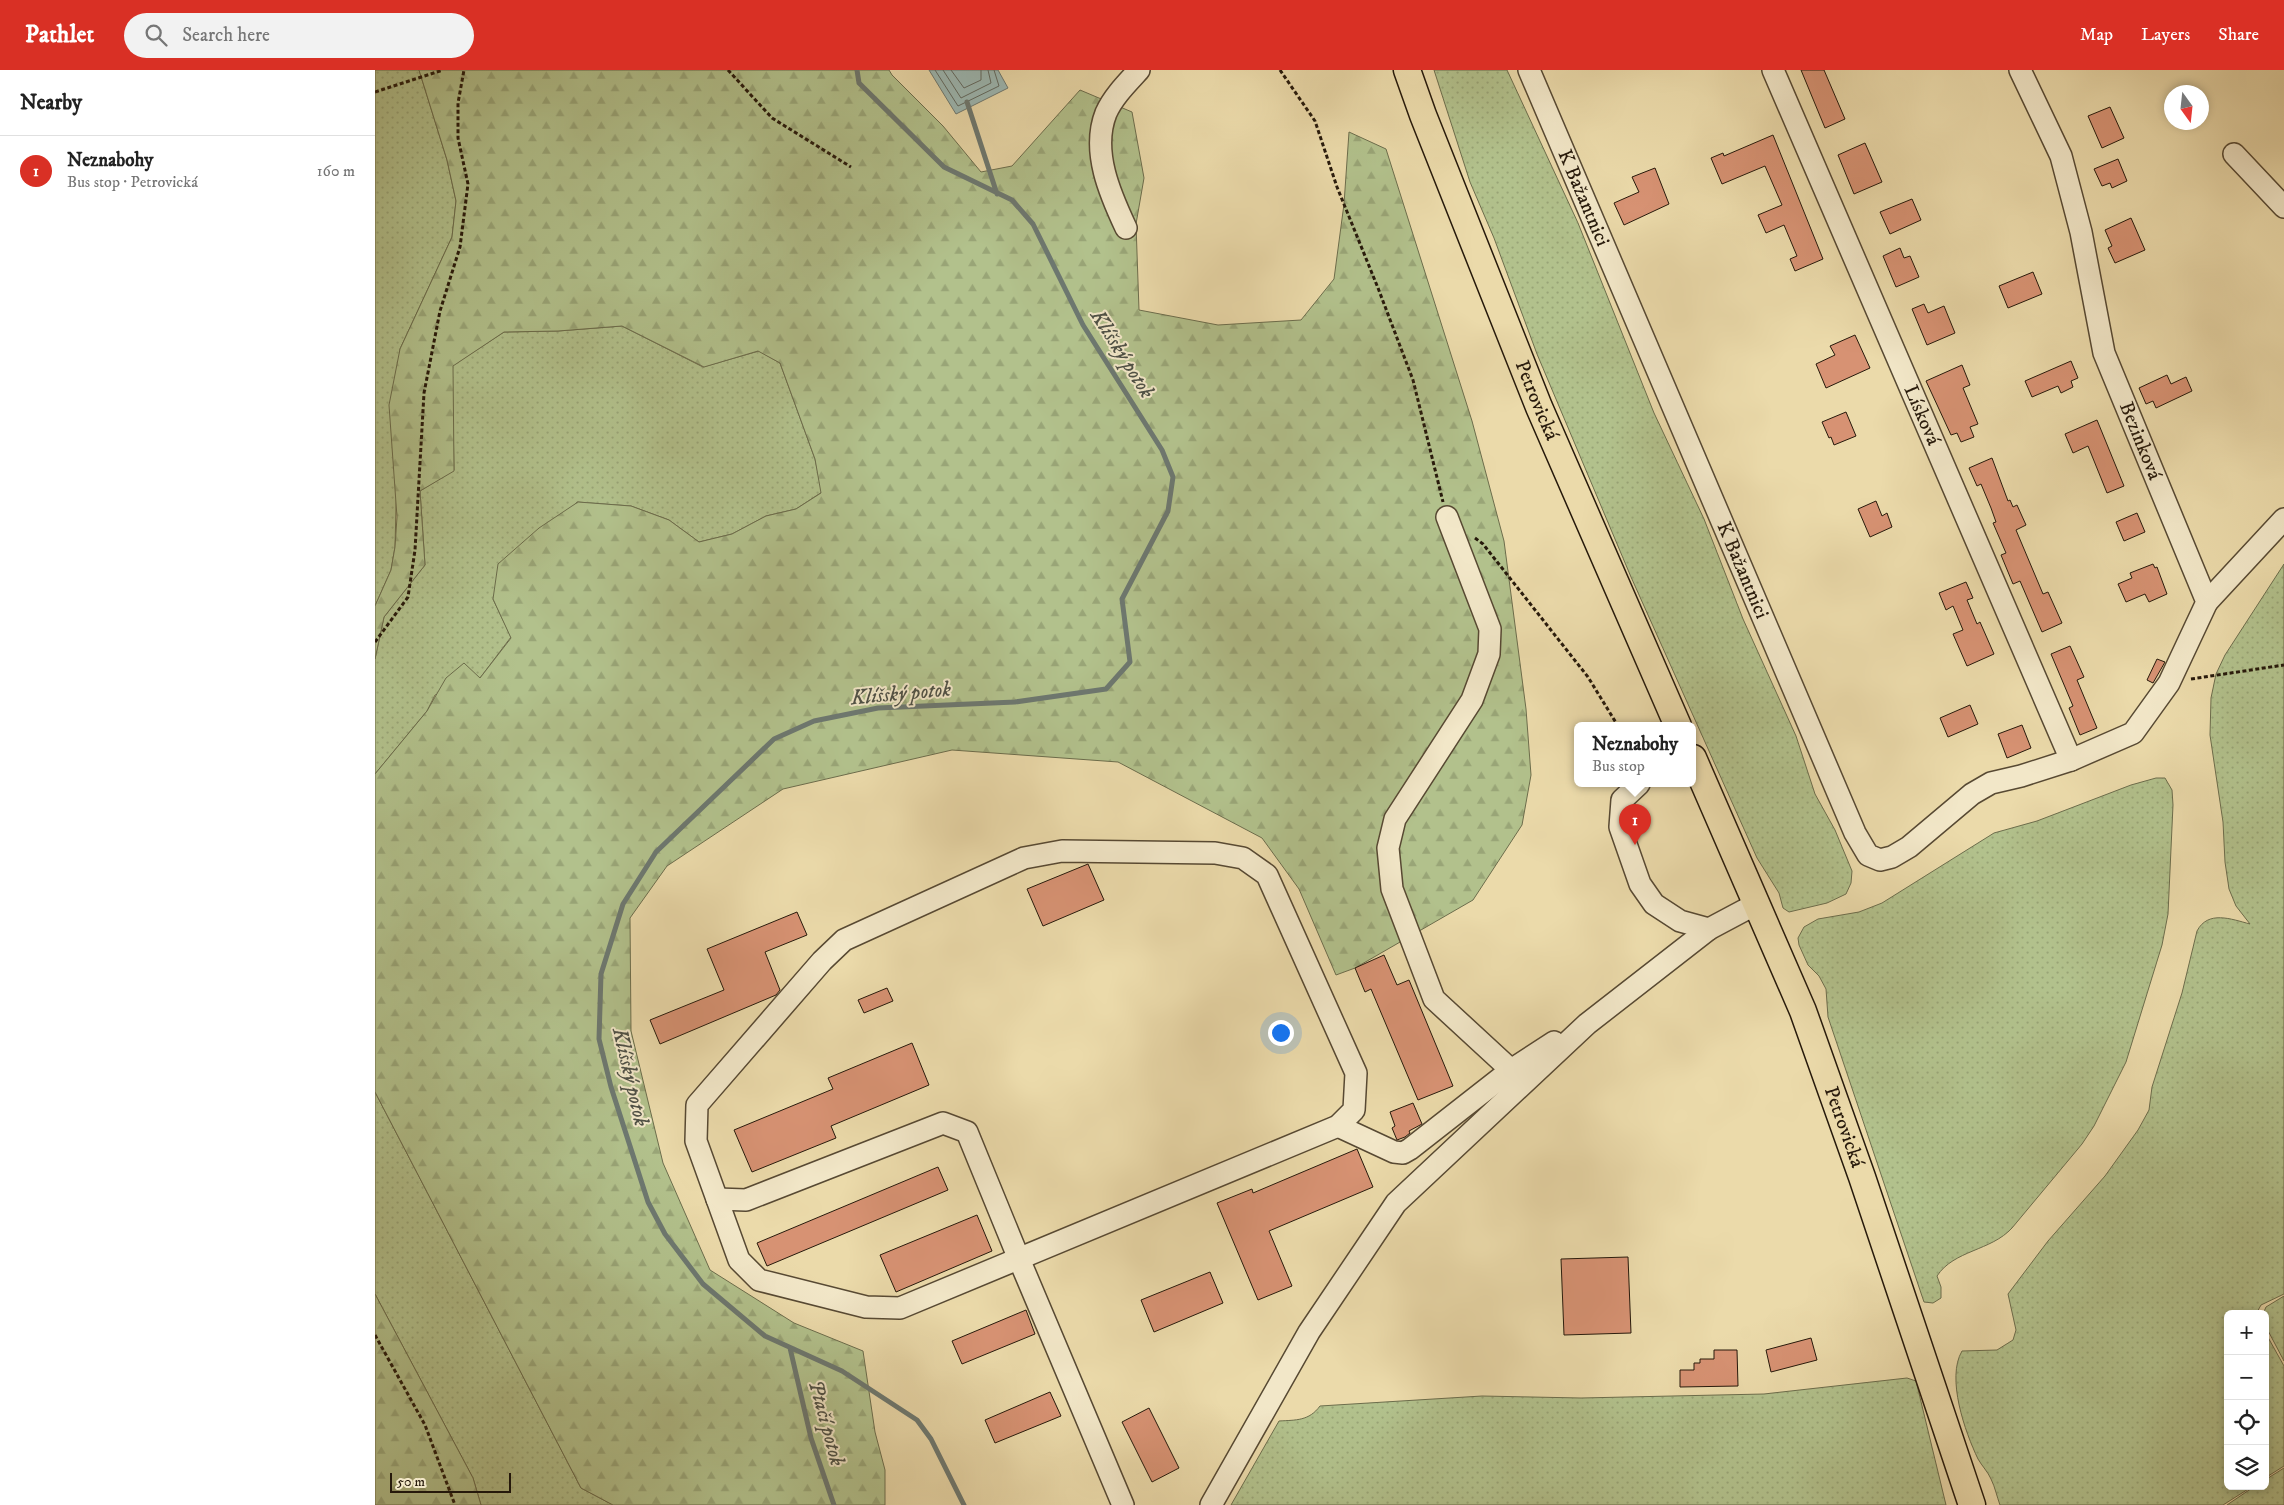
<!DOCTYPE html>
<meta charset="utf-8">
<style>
:root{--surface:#fff;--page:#f2f2f2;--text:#222;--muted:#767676;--line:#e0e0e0;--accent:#d93025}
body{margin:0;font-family:"IM FELL DW Pica",serif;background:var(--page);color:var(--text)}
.controls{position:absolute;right:15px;bottom:15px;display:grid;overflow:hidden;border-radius:8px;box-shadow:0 2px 8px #0003}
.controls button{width:45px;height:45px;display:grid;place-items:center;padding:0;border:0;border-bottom:1px solid var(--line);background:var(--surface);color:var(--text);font:25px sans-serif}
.compass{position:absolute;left:1789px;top:15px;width:45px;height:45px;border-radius:50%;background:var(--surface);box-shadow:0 2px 8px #0003;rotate:165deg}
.scale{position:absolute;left:15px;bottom:12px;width:121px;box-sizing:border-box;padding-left:5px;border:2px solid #26190b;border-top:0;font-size:14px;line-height:18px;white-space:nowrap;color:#26190b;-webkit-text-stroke:4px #f2e7c8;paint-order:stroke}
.you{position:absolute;left:905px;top:962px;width:18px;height:18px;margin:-12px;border:4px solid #fff;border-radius:50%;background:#1a73e8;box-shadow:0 0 0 8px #1a73e833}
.badge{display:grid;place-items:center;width:32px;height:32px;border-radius:50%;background:var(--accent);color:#fff;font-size:16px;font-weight:700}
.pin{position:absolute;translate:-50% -41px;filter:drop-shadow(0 1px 2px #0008)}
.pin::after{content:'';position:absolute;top:26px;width:18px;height:15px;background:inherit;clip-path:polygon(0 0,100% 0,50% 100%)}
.popup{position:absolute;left:1199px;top:652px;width:122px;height:65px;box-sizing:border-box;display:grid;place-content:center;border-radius:8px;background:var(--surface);filter:drop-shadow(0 1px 4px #0005);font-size:16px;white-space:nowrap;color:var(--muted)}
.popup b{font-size:19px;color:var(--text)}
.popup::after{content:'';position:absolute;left:50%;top:100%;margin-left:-10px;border:10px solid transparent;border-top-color:var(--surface)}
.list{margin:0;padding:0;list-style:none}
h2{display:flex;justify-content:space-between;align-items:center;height:65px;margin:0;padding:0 20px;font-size:21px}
h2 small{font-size:16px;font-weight:400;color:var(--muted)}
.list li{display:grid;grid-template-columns:32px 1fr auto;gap:15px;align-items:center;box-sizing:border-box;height:70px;padding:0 20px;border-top:1px solid var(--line)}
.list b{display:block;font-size:19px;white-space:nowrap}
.list p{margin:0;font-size:16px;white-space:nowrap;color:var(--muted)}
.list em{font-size:16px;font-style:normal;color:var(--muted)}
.icon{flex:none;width:28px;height:28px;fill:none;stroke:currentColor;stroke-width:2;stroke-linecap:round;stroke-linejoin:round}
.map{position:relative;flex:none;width:1909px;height:1435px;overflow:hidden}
header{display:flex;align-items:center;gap:30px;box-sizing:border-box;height:70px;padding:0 25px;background:var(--accent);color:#fff}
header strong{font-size:24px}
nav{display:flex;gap:28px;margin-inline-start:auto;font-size:18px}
.search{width:350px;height:45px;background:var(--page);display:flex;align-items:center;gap:12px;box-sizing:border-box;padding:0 18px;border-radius:28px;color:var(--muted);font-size:19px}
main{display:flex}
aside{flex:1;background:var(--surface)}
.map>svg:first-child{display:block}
.grass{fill:url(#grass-dots);stroke:#6c6d4c}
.forest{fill:url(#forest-firs);stroke:#6c6d4c}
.water{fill:#9cb8b3;stroke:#6d7870}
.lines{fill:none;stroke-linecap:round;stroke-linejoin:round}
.shore{stroke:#61685f;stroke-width:1}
.stream{stroke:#6d7870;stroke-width:5}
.building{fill:#d79273;stroke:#26190b}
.minor-casing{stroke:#574933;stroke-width:24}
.major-casing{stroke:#26190b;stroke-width:29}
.path{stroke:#26190b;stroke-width:3;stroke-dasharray:4 2.5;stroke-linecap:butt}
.minor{stroke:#f2e7c8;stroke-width:21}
.major{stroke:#ebdaaa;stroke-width:26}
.labels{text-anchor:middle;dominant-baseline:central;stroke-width:4;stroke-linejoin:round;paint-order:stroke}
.street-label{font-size:20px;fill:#26190b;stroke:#f2e7c8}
.water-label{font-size:21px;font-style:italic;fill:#4f5146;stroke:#f2e7c8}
</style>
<header>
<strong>Pathlet</strong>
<div class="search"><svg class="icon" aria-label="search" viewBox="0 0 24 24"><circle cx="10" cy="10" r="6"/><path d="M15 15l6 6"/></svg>Search here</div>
<nav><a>Map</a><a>Layers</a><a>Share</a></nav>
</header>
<main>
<aside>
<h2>Nearby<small></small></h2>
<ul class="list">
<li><span class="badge">1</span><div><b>Neznabohy</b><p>Bus stop · Petrovická</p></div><em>160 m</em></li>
</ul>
</aside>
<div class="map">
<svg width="1909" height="1435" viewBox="0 0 1909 1435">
<defs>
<pattern id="grass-dots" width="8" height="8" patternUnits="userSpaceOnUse" patternTransform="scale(1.25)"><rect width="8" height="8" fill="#b2c18c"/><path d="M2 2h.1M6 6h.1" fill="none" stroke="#99a577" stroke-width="1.8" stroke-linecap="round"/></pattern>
<pattern id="forest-firs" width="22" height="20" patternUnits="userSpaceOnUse" patternTransform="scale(1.25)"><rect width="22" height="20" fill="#b2c18c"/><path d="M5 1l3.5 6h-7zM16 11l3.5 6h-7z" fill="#99a577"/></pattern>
</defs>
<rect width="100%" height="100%" fill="#ebdaaa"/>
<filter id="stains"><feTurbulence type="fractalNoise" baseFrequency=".004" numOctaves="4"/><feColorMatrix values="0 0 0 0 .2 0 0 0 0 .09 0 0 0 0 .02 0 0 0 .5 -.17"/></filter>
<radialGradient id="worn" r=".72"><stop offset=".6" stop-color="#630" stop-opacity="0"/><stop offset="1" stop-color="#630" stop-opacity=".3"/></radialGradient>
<path class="grass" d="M0 0H44L72 90 81 131 77 167 25 279 20 477 16 500 0 536Z
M1059 0H1132L1203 153 1279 343 1329 449 1368 549 1421 666 1440 724 1460 760 1477 801 1476 813 1471 824 1452 833 1414 842 1408 838 1404 823 1382 788 1256 507 1162 284 1119 168 1095 112Z
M247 256 328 297 384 281 405 293 440 389 447 422 421 439 391 446 357 464 324 472 294 450 256 436 202 432 118 529 136 567 105 608 60 625 52 641 0 704V589L9 547 50 495 45 421 79 400 77 296 129 262 183 261Z
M1909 494V1224L1886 1235 1881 1244H1853V1416H1878L1848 1435H1625C1622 1427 1620 1417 1616 1409 1613 1402 1607 1396 1603 1389 1590 1362 1571 1308 1587 1281L1622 1280 1638 1270 1641 1260 1633 1224 1673 1171 1730 1106 1763 1060 1774 1040 1777 1017 1807 923 1822 861C1833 840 1856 849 1875 854L1861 836 1854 819 1850 792 1848 752 1835 665 1836 628 1841 604 1850 585Z
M1781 708H1790L1797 720 1798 735 1793 844 1787 875 1751 992 1719 1056 1707 1074 1637 1158C1616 1181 1579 1180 1562 1206L1566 1217V1228L1558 1233 1549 1232 1453 947 1451 919 1444 906 1433 895 1424 875 1423 868 1429 857 1443 849 1484 842 1507 833 1619 763 1662 751 1756 715Z
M0 1022 206 1418 238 1435H106L98 1408 0 1224Z
M1909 1226V1291L1890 1255V1244H1888L1891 1237Z
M1890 1262 1909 1296V1396L1890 1408Z
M1532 1308 1541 1311 1571 1435H856L904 1351C921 1350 934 1351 945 1336L1107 1326 1206 1328 1389 1324Z
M1909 1398V1435H1852L1880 1416H1890V1410Z"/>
<path class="forest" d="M44 0H514L517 5 568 56 606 102 637 96 705 20 757 42 769 108 761 154 764 240 843 255 926 250 959 209 969 134 974 62 1011 79 1097 351 1129 471 1151 639 1156 705 1147 755 1098 830 980 898 961 905 924 819 887 768 743 692 577 680 408 719 292 796 255 848 256 961 288 1093 335 1200 419 1253 488 1281 500 1362 510 1400V1435H238L206 1418 0 1022V704L52 641 71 608 89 593 105 608 136 568 118 529 123 494 164 458 203 432 256 436 294 450 324 472 357 464 391 446 421 439 446 423 440 389 405 293 383 281 329 297 247 256 183 261 129 262 78 296 79 401 45 421 50 495 9 547 0 589V536L16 500 20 477 22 447 14 335 25 279 77 167 81 131 72 90Z
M0 1224 98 1408 106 1435H0Z"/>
<path class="water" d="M554 0H623L633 18 581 44Z"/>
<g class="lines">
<path class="shore" d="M560 0 583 36 624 16 619 0
M568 0 586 28 616 13 613 0
M576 0 589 18 606 10V0"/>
<path class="stream" d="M482 0 484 13 569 97 637 130 658 154 708 255 787 380 798 407 793 441 747 529 755 592 731 619 640 632 503 638 439 651 399 669 281 782 248 834 226 904 224 969 236 1017 273 1132 290 1164 328 1214 390 1266 467 1301 542 1350 556 1369 589 1435
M592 32 622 124
M415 1278 436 1368 459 1435"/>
</g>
<path class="building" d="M1426 0H1449L1470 49 1450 58Z
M1735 37 1749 68 1727 78 1713 46Z
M1398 65 1448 189 1420 201 1415 189 1422 186 1409 155 1391 163 1383 145 1407 135 1390 96 1347 114 1336 88 1348 83 1349 86Z
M1490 73 1507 112 1479 124 1463 85Z
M1743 89 1752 111 1737 118 1735 113 1727 116 1719 99Z
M1280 98 1294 134 1249 155 1239 133 1264 122 1257 107Z
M1537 129 1546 150 1515 164 1505 142Z
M1756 148 1770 180 1740 193 1733 178 1737 176 1730 160Z
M1525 178 1529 188 1535 186 1544 207 1521 217 1508 186Z
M1658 202 1667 224 1633 238 1624 216Z
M1549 234 1553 243 1569 236 1580 263 1552 275 1537 239Z
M1480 265 1495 298 1451 318 1441 294 1460 285 1455 276Z
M1696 291 1703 308 1696 311 1698 317 1686 323 1683 316 1657 327 1650 311Z
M1587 295 1595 315 1588 318 1603 354 1595 357 1599 367 1586 372 1582 363 1576 365 1551 311Z
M1792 305 1796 314 1811 307 1817 321 1781 338 1778 331 1771 334 1764 318Z
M1471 342 1481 366 1459 375 1456 367 1454 368 1447 352Z
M1722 350 1749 416 1732 423 1713 376 1698 383 1690 364Z
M1617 388 1633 431 1635 430 1638 437 1642 435 1651 455 1641 460 1668 524 1673 522 1687 553 1667 562 1645 511 1638 514 1626 485 1631 483 1618 453 1621 452 1616 438 1606 414 1602 416 1594 398Z
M1501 431 1507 446 1512 443 1517 457 1495 467 1483 439Z
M1762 443 1770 462 1749 471 1741 452Z
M1778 494 1780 498 1782 497 1792 524 1774 532 1770 524 1751 532 1743 514 1757 508 1755 503Z
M1591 512 1598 528 1592 530 1602 554 1605 552 1619 584 1592 596 1578 564 1588 560 1578 536 1571 540 1564 523Z
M1695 576 1709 607 1702 610 1722 658 1705 665 1694 638 1698 636 1676 584Z
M1782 589 1790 592 1778 613 1772 610Z
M1595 635 1603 654 1573 667 1565 648Z
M1647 655 1656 678 1632 688 1623 664Z
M713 794 729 830 668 856 652 819Z
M422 842 432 865 390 882 405 920 401 925 285 974 275 950 349 920 332 879Z
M1009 885 1022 915 1034 910 1078 1016 1043 1030 996 919 990 922 980 898Z
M512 918 518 931 489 943 483 930Z
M537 973 554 1015 456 1056 461 1068 377 1102 359 1060 458 1019 453 1008Z
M1038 1033 1047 1054 1034 1061 1035 1063 1030 1067 1022 1070 1017 1058 1020 1056 1015 1042Z
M982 1079 998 1117 894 1161 917 1216 883 1230 842 1133 877 1119 878 1123Z
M563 1097 573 1120 392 1196 382 1173Z
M602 1145 617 1181 521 1222 505 1185Z
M1253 1187 1256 1263 1189 1265 1186 1189Z
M835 1202 848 1233 779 1262 766 1230Z
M651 1240 660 1264 587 1294 577 1271Z
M1436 1268 1442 1290 1396 1302 1391 1280Z
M1339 1280H1362L1363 1316 1305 1317V1300H1319V1293H1325V1289H1339Z
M675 1322 686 1346 620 1373 610 1350Z
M774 1338 804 1398 777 1412 747 1352Z"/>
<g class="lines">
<defs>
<g id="minor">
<path id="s1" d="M1154 0 1480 763 1493 785 1505 790 1517 787 1534 777 1597 724 1616 713 1646 706 1696 690 1758 663 1794 613 1832 532 1729 283 1706 162 1686 86 1645 0"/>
<path id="s2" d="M1398 0 1696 690"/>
<path d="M1859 84 1909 137"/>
<path d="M751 158C735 124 716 81 731 43 738 27 752 13 764 0"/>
<path d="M1072 447 1115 559 1114 584 1097 630 1020 749 1013 778 1017 819 1059 929 1136 1000"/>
<path d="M1832 532 1909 449"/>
<path d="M1264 714 1247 730 1245 757 1265 814 1279 834 1305 851 1334 859"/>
<path d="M687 781 840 783 868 788 892 805 981 1003 979 1040 963 1056 525 1238 491 1237 384 1210 364 1190 321 1071 322 1035 447 891 469 870 649 788Z"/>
<path d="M963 1056 1019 1082 1028 1083 1035 1079 1136 1000 1179 972"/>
<path d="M342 1129 371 1130 568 1053 592 1062 644 1189 748 1435"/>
<path d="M836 1435 934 1262 1021 1133 1212 954 1334 859 1381 834"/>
</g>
<g id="major">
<path id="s3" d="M1032 0 1048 45 1164 337 1303 656"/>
<path id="s4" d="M1318 688 1428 941 1487 1107 1597 1435"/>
</g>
</defs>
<use href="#minor" class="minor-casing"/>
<use href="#major" class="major-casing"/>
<path class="path" d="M353 0 397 48 476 97
M905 0 940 51 962 117 1003 218 1038 310 1068 432
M0 22 68 0
M1100 468 1108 474 1213 607 1243 656
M0 572 33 527 40 480 49 323 65 241 85 177 93 114 83 68V33L89 0
M1816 609 1909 595
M0 1265 50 1355 80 1435"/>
<use href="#minor" class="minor"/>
<use href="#major" class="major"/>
</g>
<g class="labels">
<g class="street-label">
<text stroke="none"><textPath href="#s1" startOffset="139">K Bažantnici</textPath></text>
<text stroke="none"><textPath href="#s3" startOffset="355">Petrovická</textPath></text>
<text stroke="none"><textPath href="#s2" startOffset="376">Lísková</textPath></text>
<text transform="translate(1765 371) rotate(68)">Bezinková</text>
<text stroke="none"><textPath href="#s1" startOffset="544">K Bažantnici</textPath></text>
<text stroke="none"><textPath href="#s4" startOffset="399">Petrovická</textPath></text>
</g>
<g class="water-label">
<text transform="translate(747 284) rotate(58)">Klíšský potok</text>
<text transform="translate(526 624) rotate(-5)">Klíšský potok</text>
<text transform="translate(255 1007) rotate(77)">Klíšský potok</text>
<text transform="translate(451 1353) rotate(75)">Ptačí potok</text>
</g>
</g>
<rect width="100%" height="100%" filter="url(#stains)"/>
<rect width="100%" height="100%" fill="url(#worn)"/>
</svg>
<div class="controls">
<button>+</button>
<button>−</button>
<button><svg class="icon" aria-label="locate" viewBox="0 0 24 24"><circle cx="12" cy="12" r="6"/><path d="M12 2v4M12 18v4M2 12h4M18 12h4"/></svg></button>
<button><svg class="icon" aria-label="layers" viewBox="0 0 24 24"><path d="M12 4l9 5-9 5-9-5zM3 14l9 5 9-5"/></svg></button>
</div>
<svg class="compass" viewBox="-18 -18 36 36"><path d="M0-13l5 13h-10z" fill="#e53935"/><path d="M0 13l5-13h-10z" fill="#767676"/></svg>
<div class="scale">50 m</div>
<div class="you"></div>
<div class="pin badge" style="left:1260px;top:775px">1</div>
<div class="popup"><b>Neznabohy</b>Bus stop</div>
</div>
</main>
